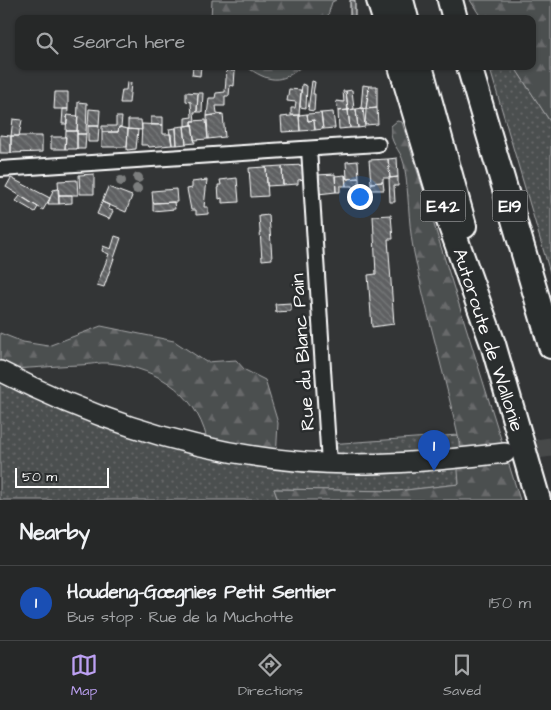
<!DOCTYPE html>
<meta charset="utf-8">
<style>
:root{--surface:#262828;--page:#2e3030;--text:#f1f3f6;--muted:#a4a6a8;--line:#424445;--accent:#bca0f2}
body{margin:0;font-family:"Architects Daughter",sans-serif;background:var(--page);color:var(--text)}
.scale{position:absolute;left:15px;bottom:12px;width:94px;box-sizing:border-box;padding-left:5px;border:2px solid #fff;border-top:0;font-size:14px;line-height:18px;white-space:nowrap;color:#fff;-webkit-text-stroke:4px #2a2d2e;paint-order:stroke}
.you{position:absolute;left:359px;top:196px;width:18px;height:18px;margin:-12px;border:4px solid #fff;border-radius:50%;background:#1a73e8;box-shadow:0 0 0 8px #1a73e833}
.badge{display:grid;place-items:center;width:32px;height:32px;border-radius:50%;background:var(--accent);color:#fff;font-size:16px;font-weight:700}
.pin{position:absolute;translate:-50% -41px;filter:drop-shadow(0 1px 2px #0008)}
.pin::after{content:'';position:absolute;top:26px;width:18px;height:15px;background:inherit;clip-path:polygon(0 0,100% 0,50% 100%)}
.list{margin:0;padding:0;list-style:none}
h2{display:flex;justify-content:space-between;align-items:center;height:65px;margin:0;padding:0 20px;font-size:21px}
h2 small{font-size:16px;font-weight:400;color:var(--muted)}
.list li{display:grid;grid-template-columns:32px 1fr auto;gap:15px;align-items:center;box-sizing:border-box;height:75px;padding:0 20px;border-top:1px solid var(--line)}
.list b{display:block;font-size:19px;white-space:nowrap}
.list p{margin:0;font-size:16px;white-space:nowrap;color:var(--muted)}
.list em{font-size:16px;font-style:normal;color:var(--muted)}
.icon{flex:none;width:28px;height:28px;fill:none;stroke:currentColor;stroke-width:2;stroke-linecap:round;stroke-linejoin:round}
.map{position:relative;flex:none;width:551px;height:500px;overflow:hidden}
.search{position:absolute;background:var(--surface);box-shadow:0 1px 4px #0004;left:15px;right:15px;top:15px;height:55px;display:flex;align-items:center;gap:12px;box-sizing:border-box;padding:0 18px;border-radius:10px;color:var(--muted);font-size:19px}
.sheet{height:140px;background:var(--surface)}
nav{display:flex;justify-content:space-around;align-items:center;box-sizing:border-box;height:70px;border-top:1px solid var(--line);background:var(--surface);font-size:14px;color:var(--muted)}
nav a{display:grid;justify-items:center;gap:2px}
nav .on{color:var(--accent)}
.map>svg:first-child{display:block}
.grass{fill:url(#grass-dots);stroke:#a6a7a8}
.forest{fill:url(#forest-firs);stroke:#a6a7a8}
.building{fill:url(#building-back-hatch);stroke:#fff}
.lines{fill:none;stroke-linecap:round;stroke-linejoin:round}
.secondary-tunnel{stroke:#47494a;stroke-width:19;stroke-dasharray:19 9;stroke-linecap:butt}
.street-casing{stroke:#fff;stroke-width:18}
.secondary-casing{stroke:#fff;stroke-width:22}
.highway-casing{stroke:#fff;stroke-width:28}
.street{stroke:#2a2d2e;stroke-width:14}
.secondary{stroke:#2a2d2e;stroke-width:19}
.highway{stroke:#2a2d2e;stroke-width:24}
.tree{fill:#7c7e7e}
.labels{text-anchor:middle;dominant-baseline:central;stroke-width:5;stroke-linejoin:round;paint-order:stroke}
.shield{fill:#2a2d2e;stroke:#bfc0c0;stroke-width:1}
.shield-label{font-size:18px;font-weight:bold;fill:#fff}
.street-label{font-size:19px;fill:#fff;stroke:#2a2d2e}
</style>
<div class="map">
<svg width="551" height="500" viewBox="0 0 551 500">
<defs>
<pattern id="grass-dots" width="8" height="8" patternUnits="userSpaceOnUse" patternTransform="scale(1.25)"><rect width="8" height="8" fill="#4c4f50"/><path d="M2 2h.1M6 6h.1" fill="none" stroke="#67696a" stroke-width="1.8" stroke-linecap="round"/></pattern>
<pattern id="forest-firs" width="22" height="20" patternUnits="userSpaceOnUse" patternTransform="scale(1.25)"><rect width="22" height="20" fill="#4c4f50"/><path d="M5 1l3.5 6h-7zM16 11l3.5 6h-7z" fill="#67696a"/></pattern>
<pattern id="building-back-hatch" width="6" height="6" patternUnits="userSpaceOnUse" patternTransform="scale(1.25)"><rect width="6" height="6" fill="#5f6162"/><path d="M-1 5l2 2M0 0l6 6M5-1l2 2" fill="none" stroke="#77797a"/></pattern>
</defs>
<rect width="100%" height="100%" fill="#333536"/>
<filter id="ink" filterUnits="userSpaceOnUse"><feTurbulence type="fractalNoise" baseFrequency=".02" numOctaves="2"/><feDisplacementMap in="SourceGraphic" scale="10" xChannelSelector="R" yChannelSelector="G"/><feConvolveMatrix kernelMatrix="1 2 1 2 8 2 1 2 1" color-interpolation-filters="sRGB"/></filter>
<g filter="url(#ink)">
<path class="grass" d="M489 66H514L551 123V276Z
M0 371 91 414 329 463 328 444 458 435C461 450 458 468 459 484L397 491 274 489 278 500H0Z"/>
<path class="forest" d="M212 0H336L332 2 327 19H211Z
M470 0H551V123L514 66H532V19H482Z
M245 66H302C280 85 269 82 245 66Z
M397 121 402 122 520 500H278L274 489 397 491 459 484 457 458 460 445C446 379 426 314 413 248 408 220 409 191 404 164 400 147 389 145 391 126Z
M101 326 174 341 206 362 236 360 245 370 265 380 278 423 276 459 209 448C200 396 162 369 109 363 100 362 89 365 79 365 50 366 28 369 0 369V333L23 342 48 346Z"/>
<path class="building" d="M350 0H355V19H350Z
M193 66H201L200 76 192 75Z
M227 66H231V71H235L234 86 230 85 229 96H225V106H216L217 113 222 114 207 116 209 98H215L216 93 225 92Z
M312 81 315 82 313 94H315L314 111 308 110Z
M127 82 131 83 129 103H120L122 90H126Z
M302 84 307 86 306 108 300 107Z
M363 85 369 86 366 109 361 108Z
M369 86H377V108L366 109Z
M289 89 301 90 299 115H291V108H295L296 102 287 101Z
M352 90 354 109 348 110 346 91Z
M343 91H346L348 110 338 111 336 101 344 102Z
M55 92H68V109H54Z
M186 92 198 93 197 112H194L195 121H192V125L185 126V118L192 117 191 102 186 101Z
M198 93H203L202 112H197Z
M78 102 87 103 86 134H77Z
M363 108 365 127 358 128 356 109Z
M377 108 378 124 365 125 366 109Z
M63 109H68L67 124H62Z
M89 109 100 110 99 126H88Z
M356 109 358 128H350L348 110Z
M348 110 350 128 339 129 338 111Z
M333 112 335 128 323 129 321 113Z
M321 113 323 129 315 130 314 120 308 121 307 114Z
M223 114 225 137 208 139 207 116Z
M307 114 308 121 314 120 315 130 300 131 299 115Z
M67 115 78 116 77 131H66Z
M299 115 300 131 282 132 281 117Z
M116 117H122L121 127H119L118 132H102V126H116Z
M151 117H163V125H151Z
M13 119 22 120 19 136H11Z
M128 120H141L142 130 128 129Z
M206 120 208 139 194 140 192 121Z
M142 124 163 125V134H171L172 145 149 147 148 145H141Z
M192 125 195 143 186 144 184 126Z
M88 126H99L98 142H88Z
M184 126 186 144 177 145 176 127Z
M119 127 128 129 127 147H102V132H118Z
M176 128 177 145H172L169 129Z
M128 129 138 130 136 149 127 150Z
M66 131H77V149H65Z
M77 134H86L85 149H77Z
M0 135 11 136V153H0Z
M11 136H42V152L11 153Z
M51 137H66L65 149H51Z
M397 158 398 177 390 178 388 159Z
M388 159 390 178H383V182L371 183 369 160Z
M358 161 359 178 347 179 346 162Z
M305 165V179L298 180V184L283 185 282 166Z
M282 166 283 185 267 186 266 167Z
M266 167 268 196 251 197 249 168Z
M94 174V194H80L79 175Z
M335 174 336 192 318 194 317 175Z
M345 175 346 186H340V192H336L335 176Z
M345 175 347 179 359 178 360 203H356L352 186H346Z
M398 177V186H394L395 202H390L389 178Z
M11 178 50 198 43 210 6 187Z
M237 178 239 202 222 203V198L219 199 218 185H221L220 180Z
M77 180 78 195H59L58 181Z
M207 180 204 207H208V214L196 215V210H191L187 189 192 188V182Z
M383 182 384 190H371V183Z
M108 187 132 196 126 212 102 202Z
M58 189 59 204H48L53 190Z
M176 189 177 202 153 203 152 191Z
M59 195H72V203L59 204Z
M20 196 38 207 35 212 16 201Z
M102 202 109 205 108 209 113 211 109 219 97 214Z
M174 202 175 209 153 211V203Z
M269 215 272 259 262 260 259 216Z
M391 215 393 239H388L394 324 372 327 368 275 376 274 373 216Z
M115 236 121 238 104 287 97 285 109 254 102 251 103 246 111 249Z
M291 303V311L276 312 275 304Z"/>
<g class="lines">
<path class="secondary-tunnel" d="M510 453 551 447"/>
<defs>
<path id="street" d="M309 149 329 463
M0 169 378 144"/>
<path id="secondary" d="M0 371C110 428 228 463 353 464 404 464 454 459 505 453"/>
<path id="highway" d="M379 0 385 19
M401 0 406 19
M450 0 455 19
M401 66 438 190 493 344 538 500
M420 66 464 226
M469 66 551 346"/>
</defs>
<use href="#street" class="street-casing"/>
<use href="#secondary" class="secondary-casing"/>
<use href="#highway" class="highway-casing"/>
<use href="#street" class="street"/>
<use href="#secondary" class="secondary"/>
<use href="#highway" class="highway"/>
</g>
<g class="tree">
<circle cx="138" cy="178" r="5"/>
<circle cx="121" cy="181" r="5"/>
<circle cx="137" cy="189" r="5"/>
</g>
</g>
<g class="labels">
<g class="shield">
<rect x="420.5" y="190.5" width="45" height="31" rx="4"/>
<rect x="492.5" y="190.5" width="35" height="31" rx="4"/>
</g>
<g class="shield-label">
<text x="443" y="206">E42</text>
<text x="510" y="206">E19</text>
</g>
<g class="street-label">
<text transform="translate(488 340) rotate(72)">Autoroute de Wallonie</text>
<text transform="translate(303 352) rotate(-94)">Rue du Blanc Pain</text>
</g>
</g>
</svg>
<div class="scale">50 m</div>
<div class="you"></div>
<div class="pin badge" style="left:434px;top:471px;background:#1a4fb4">1</div>
<div class="search"><svg class="icon" aria-label="search" viewBox="0 0 24 24"><circle cx="10" cy="10" r="6"/><path d="M15 15l6 6"/></svg>Search here</div>
</div>
<section class="sheet">
<h2>Nearby<small></small></h2>
<ul class="list">
<li><span class="badge" style="background:#1a4fb4">1</span><div><b>Houdeng-Gœgnies Petit Sentier</b><p>Bus stop · Rue de la Muchotte</p></div><em>150 m</em></li>
</ul>
</section>
<nav>
<a class="on"><svg class="icon" aria-label="map" viewBox="0 0 24 24"><path d="M3 6l6-2 6 2 6-2v14l-6 2-6-2-6 2zM9 4v14M15 6v14"/></svg>Map</a>
<a><svg class="icon" aria-label="directions" viewBox="0 0 24 24"><path d="M12 3l9 9-9 9-9-9zM9 14v-3h6M13 9l2 2-2 2"/></svg>Directions</a>
<a><svg class="icon" aria-label="saved" viewBox="0 0 24 24"><path d="M7 4h10v16l-5-4-5 4z"/></svg>Saved</a>
</nav>
